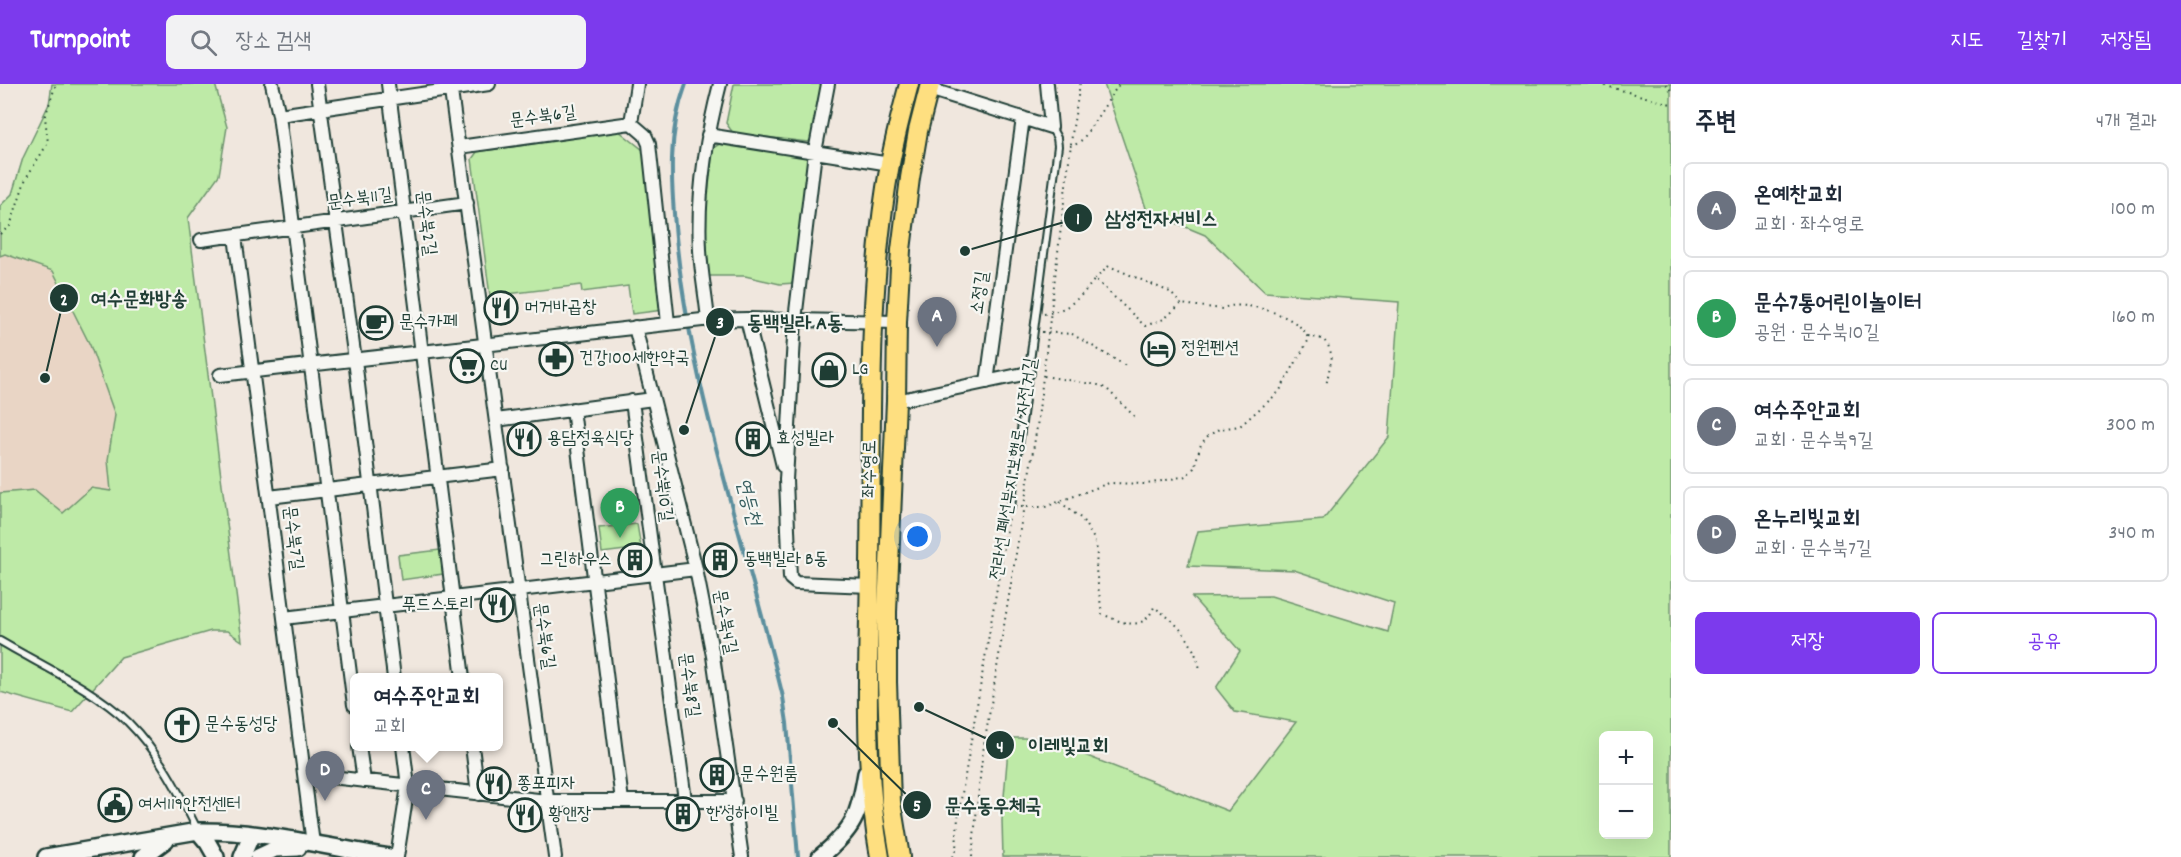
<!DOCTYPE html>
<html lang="ko">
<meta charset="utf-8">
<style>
:root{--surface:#fff;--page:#f2f2f3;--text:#1f2937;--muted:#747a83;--line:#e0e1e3;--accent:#7c3aed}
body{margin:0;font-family:Dekko,"Poor Story",sans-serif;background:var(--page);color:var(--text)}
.controls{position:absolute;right:18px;bottom:18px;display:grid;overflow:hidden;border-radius:9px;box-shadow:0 6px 24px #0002}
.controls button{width:54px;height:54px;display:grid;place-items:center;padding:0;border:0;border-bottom:2px solid var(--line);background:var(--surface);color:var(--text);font:30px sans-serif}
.you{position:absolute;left:918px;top:453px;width:21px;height:21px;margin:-15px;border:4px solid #fff;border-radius:50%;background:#1a73e8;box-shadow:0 0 0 9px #1a73e833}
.badge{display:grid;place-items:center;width:39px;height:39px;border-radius:50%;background:var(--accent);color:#fff;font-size:20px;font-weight:700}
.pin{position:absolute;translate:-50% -50px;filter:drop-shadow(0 2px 3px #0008)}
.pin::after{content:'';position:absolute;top:32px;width:21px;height:18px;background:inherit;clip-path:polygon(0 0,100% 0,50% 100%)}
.popup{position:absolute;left:350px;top:589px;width:153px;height:78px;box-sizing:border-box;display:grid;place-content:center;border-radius:9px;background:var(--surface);filter:drop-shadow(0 2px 4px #0005);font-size:20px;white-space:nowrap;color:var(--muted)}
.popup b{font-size:22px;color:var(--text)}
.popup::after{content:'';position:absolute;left:50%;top:100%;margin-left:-12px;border:12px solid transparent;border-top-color:var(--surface)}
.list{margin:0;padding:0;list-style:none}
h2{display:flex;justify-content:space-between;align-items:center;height:78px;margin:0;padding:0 24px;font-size:26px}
h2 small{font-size:20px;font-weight:400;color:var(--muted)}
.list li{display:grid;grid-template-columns:39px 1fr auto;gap:18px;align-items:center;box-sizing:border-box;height:96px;margin:0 12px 12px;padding:0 12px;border:2px solid var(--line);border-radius:9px}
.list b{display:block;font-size:22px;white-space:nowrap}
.list p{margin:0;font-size:20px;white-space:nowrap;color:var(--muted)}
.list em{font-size:20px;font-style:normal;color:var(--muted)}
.actions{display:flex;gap:12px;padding:18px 24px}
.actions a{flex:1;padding:14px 0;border:2px solid var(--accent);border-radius:9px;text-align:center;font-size:21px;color:var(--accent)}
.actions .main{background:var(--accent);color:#fff}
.icon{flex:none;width:33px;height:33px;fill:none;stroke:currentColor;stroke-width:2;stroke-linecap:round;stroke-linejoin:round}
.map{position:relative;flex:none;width:1671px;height:773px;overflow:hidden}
header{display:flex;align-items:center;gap:36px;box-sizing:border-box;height:84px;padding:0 30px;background:var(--accent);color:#fff}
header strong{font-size:28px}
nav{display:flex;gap:33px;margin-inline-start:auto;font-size:21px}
.search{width:420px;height:54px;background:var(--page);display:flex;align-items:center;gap:15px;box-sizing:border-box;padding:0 21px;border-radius:9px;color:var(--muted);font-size:22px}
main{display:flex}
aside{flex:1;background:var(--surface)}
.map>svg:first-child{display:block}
.built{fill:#e9d5c5}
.green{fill:#beeaa7;stroke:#6e946e;stroke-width:1.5;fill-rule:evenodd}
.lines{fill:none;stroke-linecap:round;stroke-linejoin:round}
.stream{stroke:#5b8f9e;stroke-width:4}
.service-casing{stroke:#1f3d34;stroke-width:10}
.minor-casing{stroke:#1f3d34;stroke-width:16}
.tertiary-casing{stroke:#1f3d34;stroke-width:20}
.primary-casing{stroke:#1f3d34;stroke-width:22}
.path{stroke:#1f3d34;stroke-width:2;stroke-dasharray:1.5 4.5;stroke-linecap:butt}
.service{stroke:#f6f6f2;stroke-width:6}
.minor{stroke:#f6f6f2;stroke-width:12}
.tertiary{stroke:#f6f6f2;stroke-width:15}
.primary{stroke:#fedf80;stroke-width:18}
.labels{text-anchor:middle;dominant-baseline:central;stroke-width:4.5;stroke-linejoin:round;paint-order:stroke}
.street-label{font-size:18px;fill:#1f3d34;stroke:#f6f6f2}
.poi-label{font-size:18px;fill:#1f3d34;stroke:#f6f6f2;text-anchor:start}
.water-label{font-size:20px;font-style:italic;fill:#385f60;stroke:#f6f6f2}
.leader{fill:none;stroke:#1f3d34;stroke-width:2}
.callout-dot{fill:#1f3d34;stroke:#f6f6f2;stroke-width:2}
.mark-label{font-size:18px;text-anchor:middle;font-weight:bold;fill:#fff}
.callout-label{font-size:20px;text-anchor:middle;font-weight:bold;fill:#1f3d34;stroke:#f6f6f2;stroke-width:4.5;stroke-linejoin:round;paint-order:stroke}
</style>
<header>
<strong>Turnpoint</strong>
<div class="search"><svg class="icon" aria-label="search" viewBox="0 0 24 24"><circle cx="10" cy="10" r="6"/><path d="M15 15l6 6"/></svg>장소 검색</div>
<nav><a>지도</a><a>길찾기</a><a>저장됨</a></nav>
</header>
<main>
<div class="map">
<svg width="1671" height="773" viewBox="0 0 1671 773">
<rect width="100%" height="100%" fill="#f0e7de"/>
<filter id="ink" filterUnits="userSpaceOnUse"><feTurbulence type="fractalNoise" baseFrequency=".0167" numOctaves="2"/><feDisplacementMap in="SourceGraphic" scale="12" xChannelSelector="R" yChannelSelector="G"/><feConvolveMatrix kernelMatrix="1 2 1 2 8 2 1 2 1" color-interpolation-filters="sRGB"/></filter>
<g filter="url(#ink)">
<path class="built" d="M5 170 53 187 90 261 115 331 108 376 111 407 91 404 63 429 35 406 0 409V172Z"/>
<path class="green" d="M52 0H215L227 43 219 91 188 134 242 557 227 547H211L121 573 72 628 0 608V409L35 406 63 429 91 404 111 407 108 376 115 331 90 261 53 187 5 170 0 172V122L12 110 23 74 49 20Z
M734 0H824L814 53 808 58 733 49 726 39Z
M1104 0H1671V773H1003L1002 736 1009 654H1041L1228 727 1296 638 1235 628 1216 604 1240 567 1192 513 1271 512 1388 548 1394 519 1294 486 1188 482 1198 447 1323 436 1389 353 1399 218 1265 208 1205 151 1147 127ZM1604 652H1648V750H1604Z
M619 47 643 66 663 226 632 230 628 202 582 208 581 201 490 212 472 75 477 68Z
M721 59 804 71 810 79 795 199 780 200 745 192H709L705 140 713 64Z
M637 440 641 464 602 469 599 444Z
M440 466 443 490 401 496 398 471Z"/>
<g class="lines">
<path class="stream" d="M686 0C667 50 671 100 676 153 691 309 746 460 783 613L787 639 798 773"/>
<defs>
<path id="service" d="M1011 423 1058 62 1057 54 1051 43
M0 557C39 580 97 607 128 638 159 669 179 708 198 747"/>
<path id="minor" d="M272 0 279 31 354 621
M317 0 355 276 394 594
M388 0 463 594
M450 0 555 773
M828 0 815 68 795 236 786 396 790 494 796 499 870 502
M929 5 1051 43 1047 0
M279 31 489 0
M631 39 645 51 649 60 668 239
M631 39 637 0
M708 51 890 80
M459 63 631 39
M235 152 313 760
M201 156 467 119
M747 235 783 382
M708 236C706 213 701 189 700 166 697 110 706 54 720 0
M635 243 696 485 713 572 742 773
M220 291 702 236 747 235 897 238
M987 298 1023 34
M632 317 685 716
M896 317 1028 289
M573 325 622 717
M496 336 653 315
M269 413 503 385
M284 534 696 485
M359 662 364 697
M472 662 478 710
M304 690 547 717H735
M397 773 408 702 403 662"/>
<path id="tertiary" d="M198 747 208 759 216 773
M46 773 198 747C262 746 326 763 389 773
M143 773 166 756
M242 773 252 750
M258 773 275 765 298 764
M820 773C854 745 859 732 866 689"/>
<path id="primary" d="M880 773C862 674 869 578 870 479 872 346 866 211 890 80 895 53 902 26 909 0
M900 773 891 718 887 598V528L896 317 897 238 901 166 910 94 918 47 930 0"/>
</defs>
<use href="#service" class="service-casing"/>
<use href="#minor" class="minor-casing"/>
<use href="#tertiary" class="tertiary-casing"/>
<use href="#primary" class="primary-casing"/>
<path class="path" d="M1599 0 1671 20
M1666 0 1671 7
M1070 62 1075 61 1083 55 1119 0
M0 150 10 142 26 94 48 59 45 33 56 0
M1044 230C1068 227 1081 213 1095 195L1145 242 1164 235 1181 220 1170 208 1109 182 1095 195
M1042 248 1072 250 1126 282
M1308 252 1323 255 1328 261 1332 272 1326 302
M1044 292 1098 301 1107 305 1135 333
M1060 418 1082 435 1094 455 1097 466 1096 486 1102 530C1123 539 1143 549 1154 523 1178 539 1193 556 1200 585
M1021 423H1045L1109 399 1147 400 1186 392 1194 384 1201 360 1208 352 1219 345 1240 342 1279 308 1308 257C1308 233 1239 213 1222 225L1181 220
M952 773 956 765 958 733 1009 433
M972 773 982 674 1037 343 1073 43 1080 0"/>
<use href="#service" class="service"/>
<use href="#minor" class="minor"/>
<use href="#tertiary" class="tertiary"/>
<use href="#primary" class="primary"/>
</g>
</g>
<defs>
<symbol id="restaurant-ring" viewBox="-11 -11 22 22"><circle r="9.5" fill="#f6f6f2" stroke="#1f3d34" stroke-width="1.5"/><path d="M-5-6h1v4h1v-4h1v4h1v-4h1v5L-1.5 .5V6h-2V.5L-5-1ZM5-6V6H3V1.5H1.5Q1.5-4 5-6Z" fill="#1f3d34"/></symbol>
<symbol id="cafe-ring" viewBox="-11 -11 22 22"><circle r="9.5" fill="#f6f6f2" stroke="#1f3d34" stroke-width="1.5"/><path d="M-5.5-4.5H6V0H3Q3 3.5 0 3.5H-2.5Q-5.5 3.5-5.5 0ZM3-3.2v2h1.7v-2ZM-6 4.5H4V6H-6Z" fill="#1f3d34"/></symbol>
<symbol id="hotel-ring" viewBox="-11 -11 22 22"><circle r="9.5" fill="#f6f6f2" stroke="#1f3d34" stroke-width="1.5"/><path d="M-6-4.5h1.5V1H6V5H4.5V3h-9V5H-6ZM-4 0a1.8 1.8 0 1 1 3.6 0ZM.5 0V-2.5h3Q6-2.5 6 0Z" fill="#1f3d34"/></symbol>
<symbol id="pharmacy-ring" viewBox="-11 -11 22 22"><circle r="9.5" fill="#f6f6f2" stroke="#1f3d34" stroke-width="1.5"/><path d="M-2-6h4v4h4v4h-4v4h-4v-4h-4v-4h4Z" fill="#1f3d34"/></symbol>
<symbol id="supermarket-ring" viewBox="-11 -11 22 22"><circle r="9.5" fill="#f6f6f2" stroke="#1f3d34" stroke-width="1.5"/><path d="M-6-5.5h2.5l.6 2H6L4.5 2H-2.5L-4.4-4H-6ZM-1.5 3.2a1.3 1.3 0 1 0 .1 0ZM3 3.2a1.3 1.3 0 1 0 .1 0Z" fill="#1f3d34"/></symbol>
<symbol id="shop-ring" viewBox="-11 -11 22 22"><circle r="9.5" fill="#f6f6f2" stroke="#1f3d34" stroke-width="1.5"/><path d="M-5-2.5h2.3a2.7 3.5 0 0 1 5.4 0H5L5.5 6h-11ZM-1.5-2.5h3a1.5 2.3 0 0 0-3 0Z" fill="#1f3d34"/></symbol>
<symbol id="building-ring" viewBox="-11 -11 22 22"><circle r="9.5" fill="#f6f6f2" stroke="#1f3d34" stroke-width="1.5"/><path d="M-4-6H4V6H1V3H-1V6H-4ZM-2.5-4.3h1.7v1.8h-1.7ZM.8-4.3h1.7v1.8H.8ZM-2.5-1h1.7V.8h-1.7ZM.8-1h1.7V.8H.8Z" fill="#1f3d34"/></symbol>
<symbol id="church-ring" viewBox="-11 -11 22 22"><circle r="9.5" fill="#f6f6f2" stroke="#1f3d34" stroke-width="1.5"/><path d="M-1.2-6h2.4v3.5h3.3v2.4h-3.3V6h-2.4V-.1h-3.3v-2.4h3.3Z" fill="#1f3d34"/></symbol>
<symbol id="civic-ring" viewBox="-11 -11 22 22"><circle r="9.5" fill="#f6f6f2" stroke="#1f3d34" stroke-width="1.5"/><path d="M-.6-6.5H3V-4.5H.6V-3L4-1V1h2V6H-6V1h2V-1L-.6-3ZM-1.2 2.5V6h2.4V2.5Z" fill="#1f3d34"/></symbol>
</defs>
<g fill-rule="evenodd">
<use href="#restaurant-ring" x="482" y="205" width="38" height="38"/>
<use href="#cafe-ring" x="357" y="220" width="38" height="38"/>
<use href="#hotel-ring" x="1139" y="246" width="38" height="38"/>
<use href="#pharmacy-ring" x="537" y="256" width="38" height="38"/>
<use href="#supermarket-ring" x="448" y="263" width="38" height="38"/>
<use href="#shop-ring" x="810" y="267" width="38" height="38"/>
<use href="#restaurant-ring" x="505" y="336" width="38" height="38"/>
<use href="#building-ring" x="734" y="336" width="38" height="38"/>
<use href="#building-ring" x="616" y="457" width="38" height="38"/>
<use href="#building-ring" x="701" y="457" width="38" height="38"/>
<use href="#restaurant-ring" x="478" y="502" width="38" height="38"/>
<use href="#church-ring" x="163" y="622" width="38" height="38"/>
<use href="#building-ring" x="698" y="672" width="38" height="38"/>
<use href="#restaurant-ring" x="475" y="681" width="38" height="38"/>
<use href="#civic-ring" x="96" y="702" width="38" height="38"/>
<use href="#building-ring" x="664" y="711" width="38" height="38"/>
<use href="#restaurant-ring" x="506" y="712" width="38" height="38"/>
</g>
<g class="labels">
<g class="street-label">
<text transform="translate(543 34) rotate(-8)">문수북6길</text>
<text transform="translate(360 116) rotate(-8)">문수북11길</text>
<text transform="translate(425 139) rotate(83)">문수북2길</text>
<text transform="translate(981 209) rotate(-82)">소정길</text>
<text transform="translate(871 385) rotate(-89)">좌수영로</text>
<text transform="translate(1015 385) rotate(-81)">전라선 폐선부지 보행로 / 자전거길</text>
<text transform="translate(661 402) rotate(83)">문수북10길</text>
<text transform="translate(292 454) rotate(83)">문수북7길</text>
<text transform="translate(724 538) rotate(79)">문수북4길</text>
<text transform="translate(543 552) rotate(82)">문수북6길</text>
<text transform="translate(688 601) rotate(82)">문수북8길</text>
</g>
<g class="poi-label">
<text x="524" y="224">머거바곱창</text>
<text x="399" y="239">문수카페</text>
<text x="1181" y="265">정원펜션</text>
<text x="579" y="275">건강100세한약국</text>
<text x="490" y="282">CU</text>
<text x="852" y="286">LG</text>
<text x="547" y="355">용담정육식당</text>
<text x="776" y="355">효성빌라</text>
<text x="612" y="476" text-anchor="end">그린하우스</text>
<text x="743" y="476">동백빌라 B동</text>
<text x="474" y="521" text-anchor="end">푸드스토리</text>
<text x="205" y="641">문수동성당</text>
<text x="740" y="691">문수원룸</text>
<text x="517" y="700">쫑포피자</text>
<text x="138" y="721">여서119안전센터</text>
<text x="706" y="730">한성하이빌</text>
<text x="548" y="731">황앤장</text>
</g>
<g class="water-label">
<text transform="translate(747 418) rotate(75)">연등천</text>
</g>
</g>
<path class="leader" d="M965 167L1078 134M45 294L64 214M684 346L720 238M919 623L1000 661M833 639L917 721"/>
<g class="callout-dot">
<circle cx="965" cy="167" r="6"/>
<circle cx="45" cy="294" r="6"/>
<circle cx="684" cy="346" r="6"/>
<circle cx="919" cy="623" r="6"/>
<circle cx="833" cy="639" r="6"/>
<circle cx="1078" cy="134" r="15"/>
<circle cx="64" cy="214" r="15"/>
<circle cx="720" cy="238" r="15"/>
<circle cx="1000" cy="661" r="15"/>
<circle cx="917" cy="721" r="15"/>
</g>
<g class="mark-label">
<text x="1078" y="140">1</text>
<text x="64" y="221">2</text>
<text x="720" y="244">3</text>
<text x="1000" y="668">4</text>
<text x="917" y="727">5</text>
</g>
<g class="callout-label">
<text x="1161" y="141">삼성전자서비스</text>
<text x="139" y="221">여수문화방송</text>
<text x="795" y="245">동백빌라 A동</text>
<text x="1068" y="668">이레빛교회</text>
<text x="993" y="728">문수동우체국</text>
</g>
</svg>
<div class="controls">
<button>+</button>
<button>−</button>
</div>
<div class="you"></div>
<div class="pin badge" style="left:937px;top:263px;background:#6b7280">A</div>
<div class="pin badge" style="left:620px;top:454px;background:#2e9e5b">B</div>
<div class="pin badge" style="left:426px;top:736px;background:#6b7280">C</div>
<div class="popup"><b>여수주안교회</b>교회</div>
<div class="pin badge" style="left:325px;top:717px;background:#6b7280">D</div>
</div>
<aside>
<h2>주변<small>4개 결과</small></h2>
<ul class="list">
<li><span class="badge" style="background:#6b7280">A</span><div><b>온예찬교회</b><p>교회 · 좌수영로</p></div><em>100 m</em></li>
<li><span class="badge" style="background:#2e9e5b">B</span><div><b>문수7통어린이놀이터</b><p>공원 · 문수북10길</p></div><em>160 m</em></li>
<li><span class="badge" style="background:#6b7280">C</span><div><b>여수주안교회</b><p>교회 · 문수북9길</p></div><em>300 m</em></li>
<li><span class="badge" style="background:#6b7280">D</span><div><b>온누리빛교회</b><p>교회 · 문수북7길</p></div><em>340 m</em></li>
</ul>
<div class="actions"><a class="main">저장</a><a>공유</a></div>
</aside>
</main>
